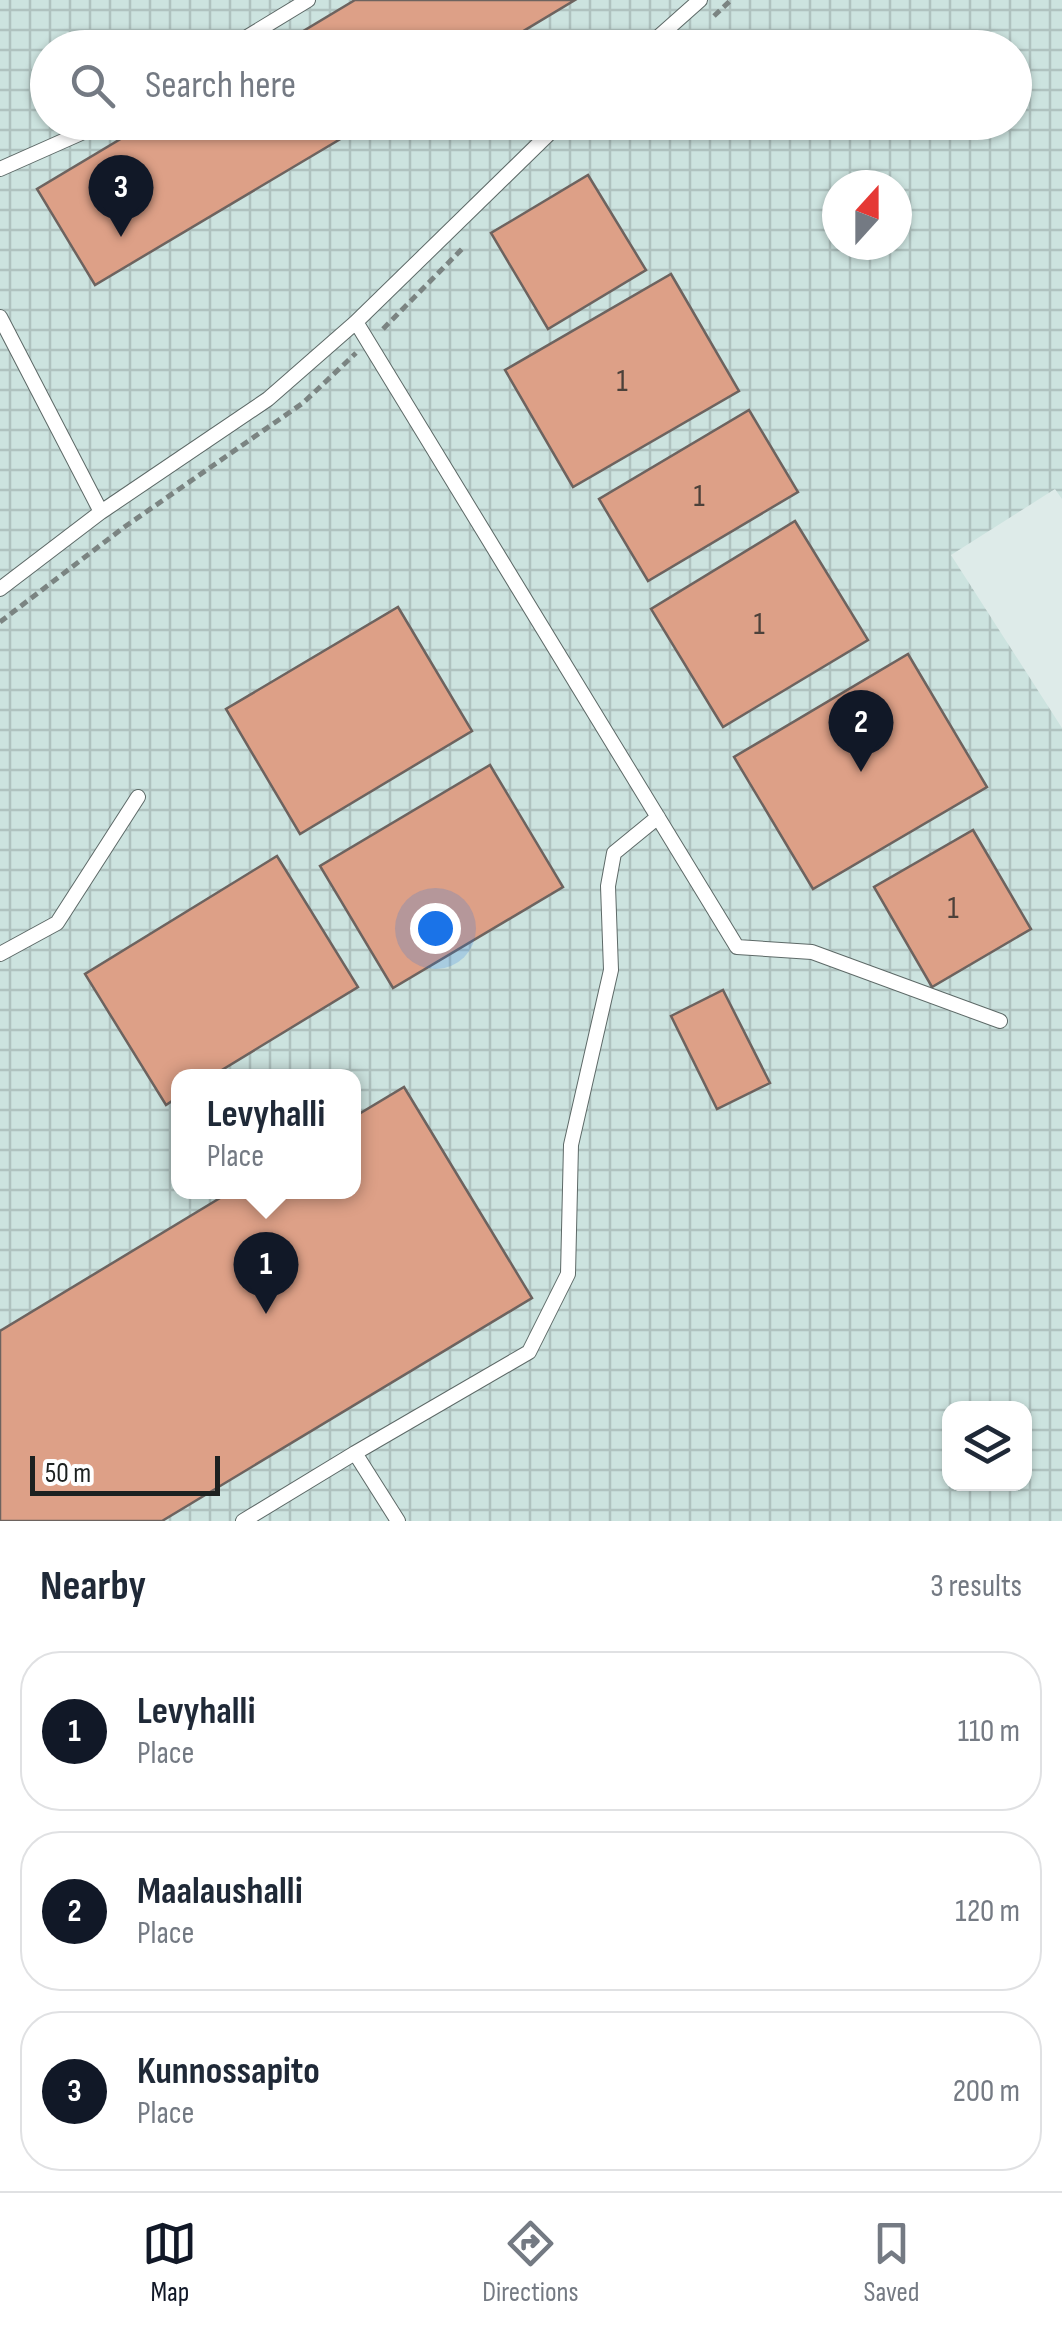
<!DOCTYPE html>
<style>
:root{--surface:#fff;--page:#f2f2f3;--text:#1f2937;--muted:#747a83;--line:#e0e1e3;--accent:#111827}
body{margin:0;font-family:"Sofia Sans Condensed",sans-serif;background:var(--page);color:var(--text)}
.controls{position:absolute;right:30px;bottom:30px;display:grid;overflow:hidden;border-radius:20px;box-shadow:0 2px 8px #0004}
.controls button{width:90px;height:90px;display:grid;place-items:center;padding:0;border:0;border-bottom:2px solid var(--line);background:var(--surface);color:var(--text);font:50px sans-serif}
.compass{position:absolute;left:822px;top:170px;width:90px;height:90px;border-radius:50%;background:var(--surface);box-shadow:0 2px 8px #0004;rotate:21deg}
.scale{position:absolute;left:30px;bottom:25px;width:190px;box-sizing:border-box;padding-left:10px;border:5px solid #1c2120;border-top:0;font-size:28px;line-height:35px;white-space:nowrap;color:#1c2120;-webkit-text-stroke:8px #fff;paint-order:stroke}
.you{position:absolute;left:435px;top:928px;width:35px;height:35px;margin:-25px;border:8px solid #fff;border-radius:50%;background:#1a73e8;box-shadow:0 0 0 15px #1a73e833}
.badge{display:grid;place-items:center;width:65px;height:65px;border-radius:50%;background:var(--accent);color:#fff;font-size:32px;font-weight:700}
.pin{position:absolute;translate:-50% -82px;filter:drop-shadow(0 2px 5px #0008)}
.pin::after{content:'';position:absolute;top:52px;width:35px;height:30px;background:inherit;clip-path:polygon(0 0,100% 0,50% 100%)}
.popup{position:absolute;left:171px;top:1069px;width:190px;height:130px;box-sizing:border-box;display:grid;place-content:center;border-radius:20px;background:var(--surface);filter:drop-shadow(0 2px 8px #0005);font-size:32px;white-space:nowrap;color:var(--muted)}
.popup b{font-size:38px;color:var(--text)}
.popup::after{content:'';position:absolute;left:50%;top:100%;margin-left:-20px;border:20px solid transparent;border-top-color:var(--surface)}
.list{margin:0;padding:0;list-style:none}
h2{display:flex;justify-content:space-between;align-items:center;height:130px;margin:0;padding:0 40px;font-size:42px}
h2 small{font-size:32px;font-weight:400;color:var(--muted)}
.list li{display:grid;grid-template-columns:65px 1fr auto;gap:30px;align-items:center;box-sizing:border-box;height:160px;margin:0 20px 20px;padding:0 20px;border:2px solid var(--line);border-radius:40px}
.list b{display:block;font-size:38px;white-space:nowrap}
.list p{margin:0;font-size:32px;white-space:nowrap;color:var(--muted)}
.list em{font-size:32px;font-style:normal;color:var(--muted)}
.icon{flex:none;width:55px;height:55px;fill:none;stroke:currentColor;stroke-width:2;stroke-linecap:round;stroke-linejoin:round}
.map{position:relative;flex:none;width:1062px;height:1521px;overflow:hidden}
.search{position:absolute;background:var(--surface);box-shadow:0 2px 8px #0004;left:30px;right:30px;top:30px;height:110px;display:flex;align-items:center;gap:25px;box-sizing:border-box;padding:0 35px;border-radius:55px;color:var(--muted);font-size:38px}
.sheet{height:670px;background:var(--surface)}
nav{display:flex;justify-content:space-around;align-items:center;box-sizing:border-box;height:140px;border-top:2px solid var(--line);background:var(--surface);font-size:28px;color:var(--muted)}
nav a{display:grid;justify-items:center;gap:5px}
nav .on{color:var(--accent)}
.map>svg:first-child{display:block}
.industrial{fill:url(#industrial-grid);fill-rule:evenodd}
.building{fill:#dda087;stroke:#6d635f;stroke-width:2.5}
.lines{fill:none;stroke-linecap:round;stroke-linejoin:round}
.lane-casing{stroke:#5d6967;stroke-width:16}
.path{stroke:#7b8482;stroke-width:5;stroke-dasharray:8 5;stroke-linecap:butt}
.lane{stroke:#fff;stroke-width:14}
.labels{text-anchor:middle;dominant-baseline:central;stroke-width:8;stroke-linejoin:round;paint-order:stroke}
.number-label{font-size:32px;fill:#4c413a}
</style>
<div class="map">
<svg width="1062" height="1521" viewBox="0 0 1062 1521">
<defs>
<pattern id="industrial-grid" width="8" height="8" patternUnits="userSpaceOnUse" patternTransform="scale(2.5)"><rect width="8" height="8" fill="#cce3df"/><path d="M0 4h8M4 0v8" fill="none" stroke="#afc2bf"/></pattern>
</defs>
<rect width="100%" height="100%" fill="#deebe9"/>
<path class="industrial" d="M0 0H1062V499L1055 489 951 555 1062 728V1521H0ZM48 48H1014V122H48ZM837 185H897V245H837ZM178 1076H354V1192H178ZM950 1408H1024V1484H950Z"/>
<path class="building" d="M355 0H575L495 48H275Z
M149 122H369L95 285 37 189Z
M588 175 646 270 548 329 491 233Z
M671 274 739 391 573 487 505 370Z
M749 410 798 492 648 581 599 499Z
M795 521 868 640 723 727 651 609Z
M398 607 472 731 300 834 226 709Z
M908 654 987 787 813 889 734 757Z
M490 765 563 887 393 988 320 866Z
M973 830 1031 929 932 987 874 887Z
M277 856 358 987 212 1076H178V1097L166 1105 85 974Z
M723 990 770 1083 717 1109 671 1016Z
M404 1087 532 1298 162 1521H0V1331L230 1192H354V1117Z"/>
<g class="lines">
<defs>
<path id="lane" d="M229 48 308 0
M646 48 700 0
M0 169 106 122
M0 317 101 512
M356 322 737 947 812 952 1000 1021
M0 589 101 512 268 399 356 322 561 122
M0 954 57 923 138 797
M243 1521 355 1453
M398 1521 355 1453 529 1352 568 1274 571 1145 611 970 608 886 614 853 658 817"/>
</defs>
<use href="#lane" class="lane-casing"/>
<path class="path" d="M714 16 731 0
M577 134 589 122
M383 329 463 248
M0 622 123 528 303 403 356 353"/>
<use href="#lane" class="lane"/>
</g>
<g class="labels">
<g class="number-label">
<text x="622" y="381">1</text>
<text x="699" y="496">1</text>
<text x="759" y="624">1</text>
<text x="953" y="908">1</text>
</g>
</g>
</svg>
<div class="controls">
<button><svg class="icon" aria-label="layers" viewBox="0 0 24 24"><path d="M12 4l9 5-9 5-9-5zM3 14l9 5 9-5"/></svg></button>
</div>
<svg class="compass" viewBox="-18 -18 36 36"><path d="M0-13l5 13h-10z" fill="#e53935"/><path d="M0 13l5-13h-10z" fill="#747a83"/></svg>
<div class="scale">50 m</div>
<div class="you"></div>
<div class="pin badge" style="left:266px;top:1314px">1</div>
<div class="popup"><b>Levyhalli</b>Place</div>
<div class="pin badge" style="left:861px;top:772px">2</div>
<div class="pin badge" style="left:121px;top:237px">3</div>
<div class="search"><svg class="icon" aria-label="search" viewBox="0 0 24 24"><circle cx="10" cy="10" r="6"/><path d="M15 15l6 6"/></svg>Search here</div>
</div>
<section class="sheet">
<h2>Nearby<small>3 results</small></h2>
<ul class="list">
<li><span class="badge">1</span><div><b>Levyhalli</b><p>Place</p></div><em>110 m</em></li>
<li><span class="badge">2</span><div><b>Maalaushalli</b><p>Place</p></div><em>120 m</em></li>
<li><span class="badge">3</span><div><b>Kunnossapito</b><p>Place</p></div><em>200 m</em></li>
</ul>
</section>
<nav>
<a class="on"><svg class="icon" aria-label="map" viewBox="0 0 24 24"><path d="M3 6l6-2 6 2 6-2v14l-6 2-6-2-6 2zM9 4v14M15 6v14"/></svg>Map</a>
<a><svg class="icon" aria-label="directions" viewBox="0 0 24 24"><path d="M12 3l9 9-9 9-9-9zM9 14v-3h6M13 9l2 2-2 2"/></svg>Directions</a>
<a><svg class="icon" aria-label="saved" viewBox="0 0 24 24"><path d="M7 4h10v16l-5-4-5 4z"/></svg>Saved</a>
</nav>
